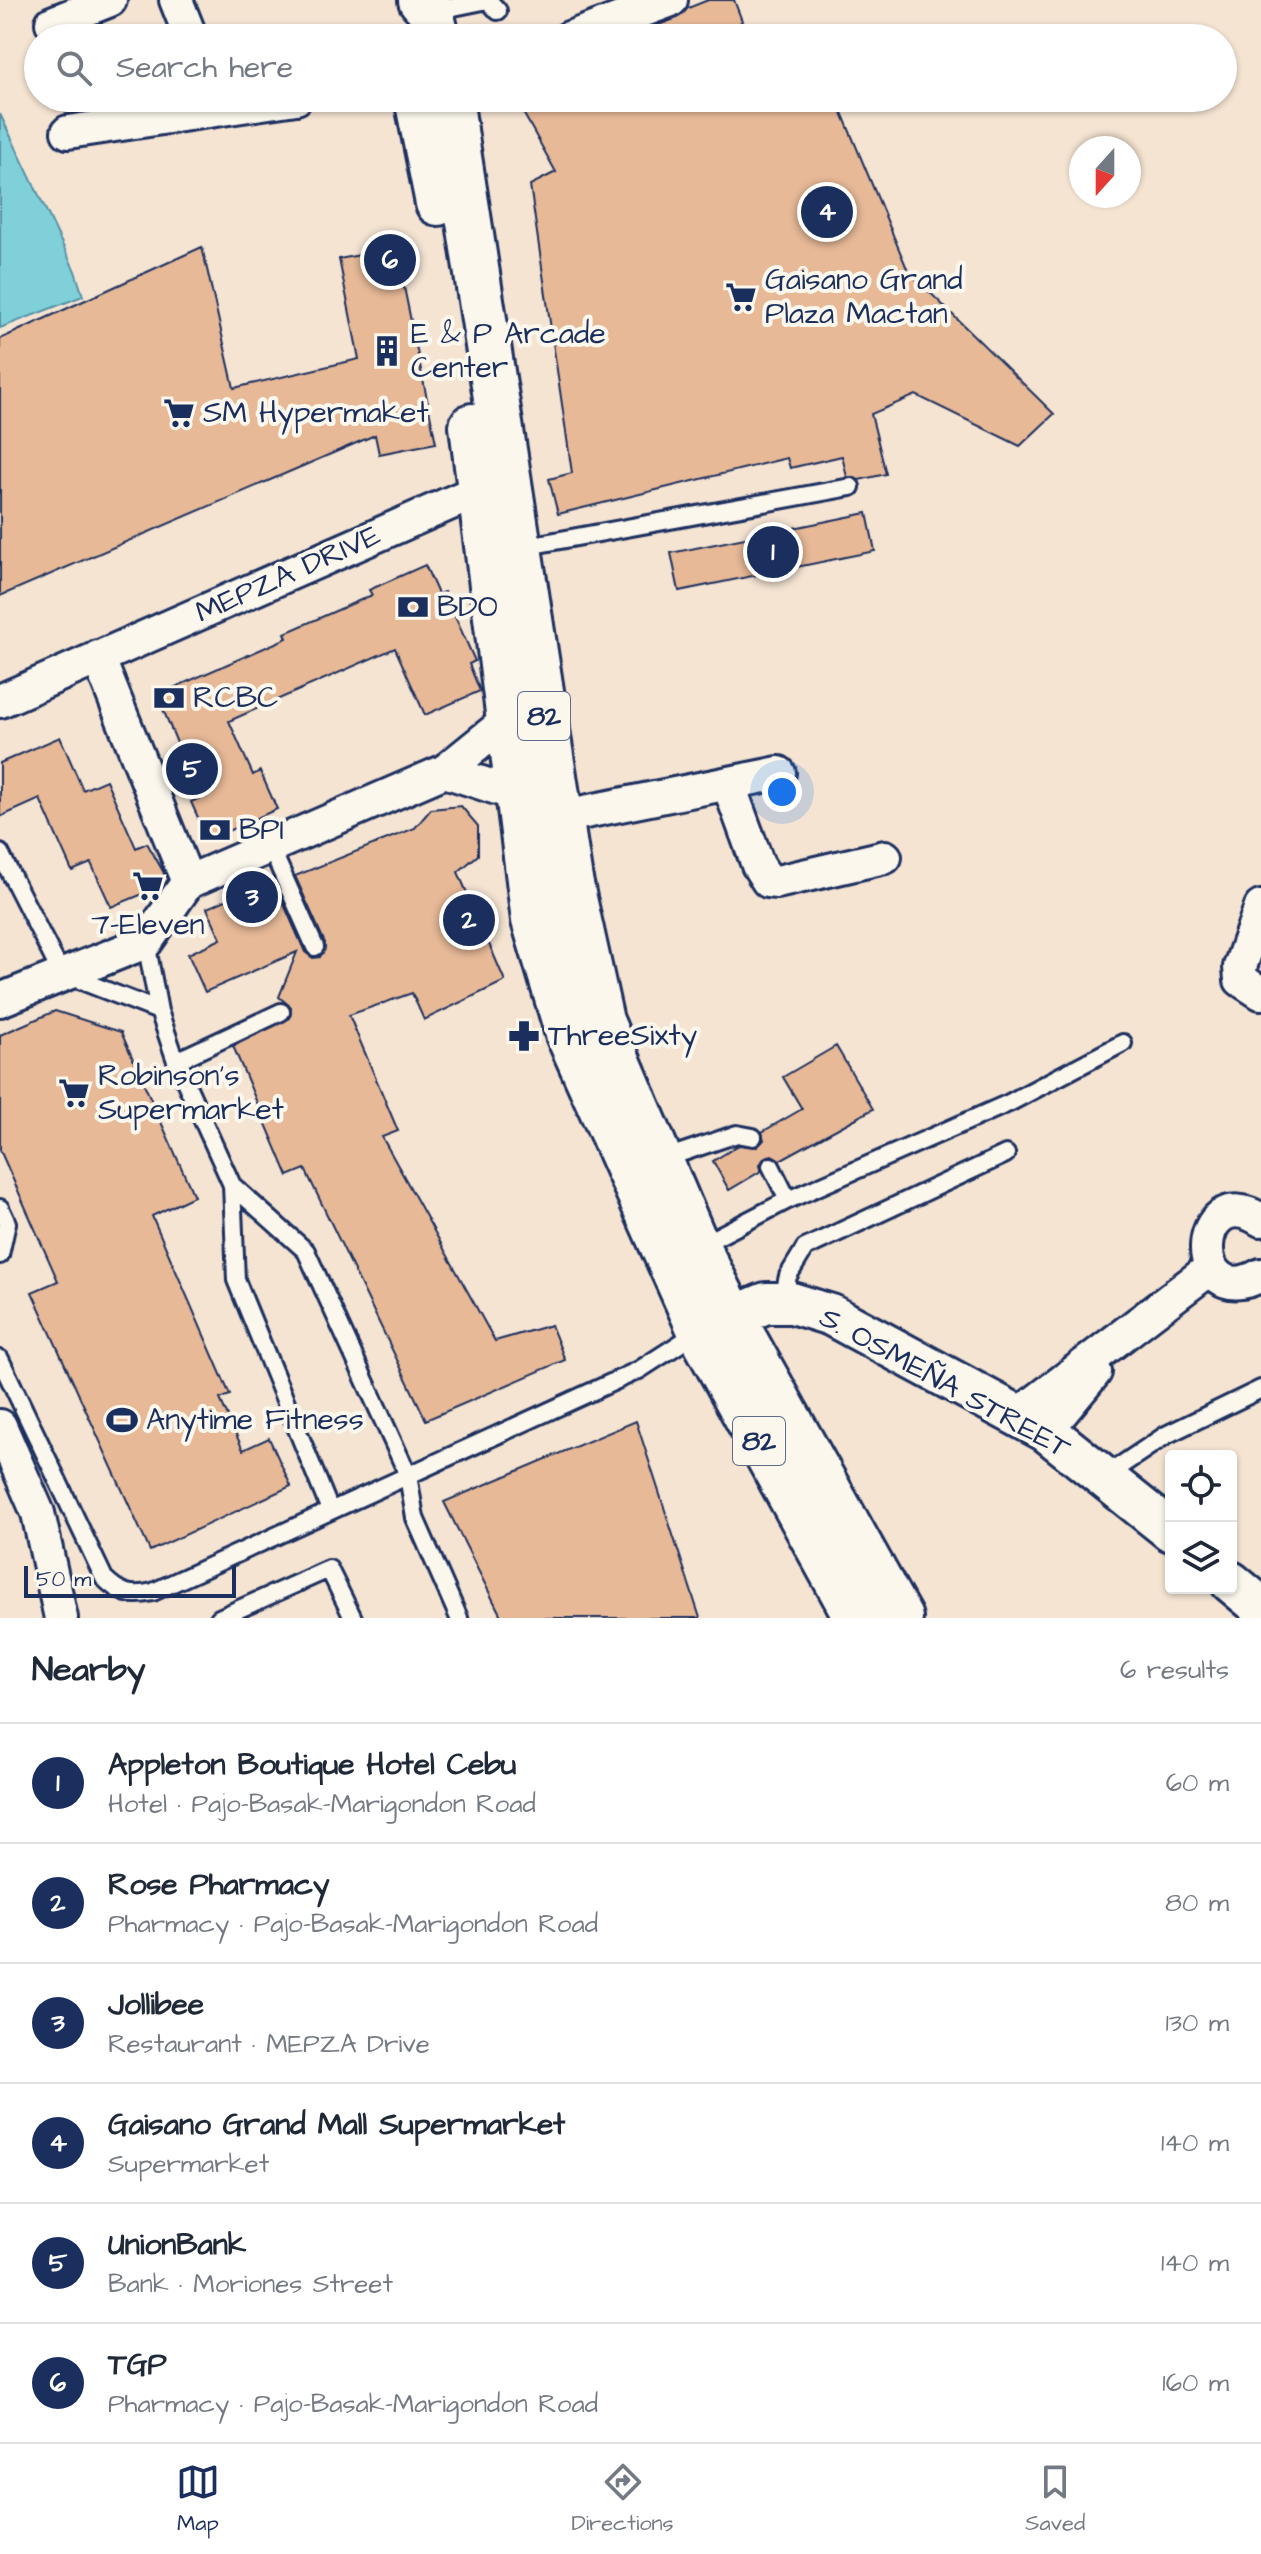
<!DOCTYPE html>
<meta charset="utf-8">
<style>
:root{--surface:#fff;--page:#f6f6f7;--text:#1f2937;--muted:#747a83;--line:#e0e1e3;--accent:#1b2f5e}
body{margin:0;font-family:"Architects Daughter",sans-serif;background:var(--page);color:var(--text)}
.controls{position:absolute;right:24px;bottom:24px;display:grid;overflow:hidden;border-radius:8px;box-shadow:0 2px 6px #0004}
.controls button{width:72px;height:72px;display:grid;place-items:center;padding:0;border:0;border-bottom:2px solid var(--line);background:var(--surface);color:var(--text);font:40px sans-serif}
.compass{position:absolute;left:1069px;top:136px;width:72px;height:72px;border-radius:50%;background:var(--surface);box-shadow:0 2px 6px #0004;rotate:201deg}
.scale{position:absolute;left:24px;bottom:20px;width:212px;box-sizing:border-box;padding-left:8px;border:4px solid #1b2f5e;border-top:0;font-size:22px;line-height:28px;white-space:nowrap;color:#1b2f5e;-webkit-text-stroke:6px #fbf7ec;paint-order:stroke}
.you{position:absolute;left:782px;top:792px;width:28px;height:28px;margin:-20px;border:6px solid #fff;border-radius:50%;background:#1a73e8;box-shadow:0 0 0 12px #1a73e833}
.badge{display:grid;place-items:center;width:52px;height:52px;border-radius:50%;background:var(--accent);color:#fff;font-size:26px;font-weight:700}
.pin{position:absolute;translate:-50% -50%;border:4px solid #fff;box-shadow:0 2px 8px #0006}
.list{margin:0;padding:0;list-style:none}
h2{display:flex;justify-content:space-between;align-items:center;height:104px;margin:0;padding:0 32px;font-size:34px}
h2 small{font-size:26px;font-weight:400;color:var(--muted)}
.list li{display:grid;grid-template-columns:52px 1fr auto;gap:24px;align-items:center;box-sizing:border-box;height:120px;padding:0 32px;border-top:2px solid var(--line)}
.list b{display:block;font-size:30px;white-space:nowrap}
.list p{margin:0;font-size:26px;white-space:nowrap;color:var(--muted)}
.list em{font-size:26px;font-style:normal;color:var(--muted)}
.icon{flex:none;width:44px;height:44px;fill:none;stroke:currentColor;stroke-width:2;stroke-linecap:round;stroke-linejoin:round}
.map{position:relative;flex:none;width:1261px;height:1618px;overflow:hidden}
.search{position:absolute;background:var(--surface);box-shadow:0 2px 6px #0004;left:24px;right:24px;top:24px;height:88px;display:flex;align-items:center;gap:20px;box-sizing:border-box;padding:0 28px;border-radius:44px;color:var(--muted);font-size:30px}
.sheet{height:824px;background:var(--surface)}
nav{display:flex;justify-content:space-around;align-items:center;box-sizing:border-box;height:112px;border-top:2px solid var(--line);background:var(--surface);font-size:22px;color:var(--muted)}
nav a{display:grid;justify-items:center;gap:4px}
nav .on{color:var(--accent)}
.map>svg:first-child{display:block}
.water{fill:#7fd0d8;stroke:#5790a7;stroke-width:2}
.building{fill:#e7b997;stroke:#1b2f5e;stroke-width:2}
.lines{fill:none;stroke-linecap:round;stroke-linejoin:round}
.service-casing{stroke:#1b2f5e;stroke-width:22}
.minor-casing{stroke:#1b2f5e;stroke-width:38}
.tertiary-casing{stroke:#1b2f5e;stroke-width:46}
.primary-casing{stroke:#1b2f5e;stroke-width:50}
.service{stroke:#fbf7ec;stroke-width:16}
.minor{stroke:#fbf7ec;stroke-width:32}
.tertiary{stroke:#fbf7ec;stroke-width:40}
.primary{stroke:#fbf7ec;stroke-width:44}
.labels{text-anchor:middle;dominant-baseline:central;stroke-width:8;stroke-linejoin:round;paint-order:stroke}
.shield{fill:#fbf7ec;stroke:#5e6b89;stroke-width:2}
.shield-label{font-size:28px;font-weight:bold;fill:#1b2f5e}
.poi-label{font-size:30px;fill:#1b2f5e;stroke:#fbf7ec;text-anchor:start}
.street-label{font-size:30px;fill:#1b2f5e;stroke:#fbf7ec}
</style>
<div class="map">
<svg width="1261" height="1618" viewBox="0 0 1261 1618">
<rect width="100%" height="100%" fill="#f5e4d2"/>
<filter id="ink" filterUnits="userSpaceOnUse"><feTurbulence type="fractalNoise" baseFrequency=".0125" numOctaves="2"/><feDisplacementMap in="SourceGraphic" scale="16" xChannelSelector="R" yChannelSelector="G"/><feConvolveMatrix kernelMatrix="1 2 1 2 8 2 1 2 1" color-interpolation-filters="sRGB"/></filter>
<g filter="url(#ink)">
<path class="water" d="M0 114 75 271 83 296 0 328Z"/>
<path class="building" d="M708 0H734L742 21 724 38H623L678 18 688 8Z
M515 98H836L908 271 1054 414 1020 446 916 395 871 414 886 474 859 480 847 477 842 456 790 468 787 458 558 514 549 479 572 473 530 185 556 172Z
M202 247 234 388 359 359 339 259 396 248 436 443 379 454 375 435 0 596V339Z
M867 513 875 551 679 591 671 553Z
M425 565 438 594 444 592 475 661 469 664 480 691 425 715 395 648 229 721 253 775 260 771 277 809 208 840 191 802 200 798 157 695 287 638 285 633 372 595 369 590Z
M60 737 83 790 106 780 136 848 147 843 164 873 160 887 111 907 91 863 72 871 40 799 0 817V763Z
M461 806 478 826V855L458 872 505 981 424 1020 412 993 349 1015 398 1131 382 1137 495 1341 551 1325 565 1360 426 1420 305 1169 288 1176 233 1046 290 1018 291 1007 279 997 297 952 205 992 188 954 221 939 207 908 268 882 270 886 275 884 305 952 313 958 320 957 325 943 295 876 415 828 431 809Z
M55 1011 121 1032 194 1196 152 1216 230 1395 220 1399 243 1450 269 1438 291 1486 150 1551 32 1292 58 1281 0 1150V1035Z
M836 1046 873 1109 780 1160 772 1155 765 1157 760 1165 761 1171 729 1190 713 1161 739 1145 757 1147 764 1140 762 1132 802 1109 783 1077Z
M636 1421 700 1618H502L444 1502Z"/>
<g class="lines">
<defs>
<path id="service" d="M434 11 488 0 498 11
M522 547 851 487
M271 848 315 947
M0 853 61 973 159 1011
M146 942 159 1011 176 1061 232 1185 236 1280 330 1510
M176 1061 281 1012
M663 1159 737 1134 753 1137
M771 1166 788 1200
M232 1185 306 1251 408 1475 415 1518 459 1618
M0 1208 7 1223 0 1255
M699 1246 788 1200 1009 1103 1123 1043
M782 1303 788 1276 805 1248 1006 1154
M0 1359 104 1578C120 1594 131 1597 153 1592L639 1370 698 1332
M1105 1476 1166 1435 1261 1389
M219 1618 329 1569 353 1618"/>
<path id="minor" d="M176 0 191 38
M52 23 110 0
M569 38 671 0
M68 132 296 98
M98 657 188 882
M0 701 478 491
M445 771 518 795
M728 783 758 865 768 881 777 882 885 857
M560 817 779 773
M1261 907 1240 967 1241 980 1261 993
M0 1000 146 942 188 882 445 771 508 720
M1261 1220C1192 1176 1186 1316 1261 1275
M1017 1416 1211 1268
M0 1426 38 1513 61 1618
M1046 1431 1095 1372"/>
<path id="tertiary" d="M703 1329 766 1303H792L831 1315 1046 1431 1171 1531
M1231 1582 1261 1607"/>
<path id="primary" d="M421 0 431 11 437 38
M417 98 438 203
M450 98 570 880 601 1021 697 1247 737 1326 900 1618
M472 426 534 920 568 1034 705 1341 857 1618"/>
</defs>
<use href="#service" class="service-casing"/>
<use href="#minor" class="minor-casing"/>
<use href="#tertiary" class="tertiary-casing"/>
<use href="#primary" class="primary-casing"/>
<use href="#service" class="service"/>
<use href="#minor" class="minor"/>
<use href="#tertiary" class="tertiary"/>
<use href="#primary" class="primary"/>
</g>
</g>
<defs>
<symbol id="supermarket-bare" viewBox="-9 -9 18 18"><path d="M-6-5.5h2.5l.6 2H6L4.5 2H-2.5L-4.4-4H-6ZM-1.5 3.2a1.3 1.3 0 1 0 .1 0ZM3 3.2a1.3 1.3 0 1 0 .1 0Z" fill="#1b2f5e" stroke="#fbf7ec" stroke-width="2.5" paint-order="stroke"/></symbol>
<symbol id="building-bare" viewBox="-9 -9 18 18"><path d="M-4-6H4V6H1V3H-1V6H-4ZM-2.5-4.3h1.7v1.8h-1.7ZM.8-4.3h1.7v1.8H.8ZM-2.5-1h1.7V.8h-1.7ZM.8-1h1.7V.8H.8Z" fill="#1b2f5e" stroke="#fbf7ec" stroke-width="2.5" paint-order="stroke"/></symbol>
<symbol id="bank-bare" viewBox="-9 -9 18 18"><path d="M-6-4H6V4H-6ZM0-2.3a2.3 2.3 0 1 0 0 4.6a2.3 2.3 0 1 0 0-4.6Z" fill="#1b2f5e" stroke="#fbf7ec" stroke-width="2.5" paint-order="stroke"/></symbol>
<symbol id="pharmacy-bare" viewBox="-9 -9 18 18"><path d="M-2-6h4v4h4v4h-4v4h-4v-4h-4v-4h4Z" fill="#1b2f5e" stroke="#fbf7ec" stroke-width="2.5" paint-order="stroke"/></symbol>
<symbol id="stadium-bare" viewBox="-9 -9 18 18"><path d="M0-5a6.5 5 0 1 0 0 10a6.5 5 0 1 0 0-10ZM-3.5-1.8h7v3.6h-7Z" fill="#1b2f5e" stroke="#fbf7ec" stroke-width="2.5" paint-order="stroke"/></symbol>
</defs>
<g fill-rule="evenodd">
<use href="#supermarket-bare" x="719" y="275" width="44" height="44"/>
<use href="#building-bare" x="365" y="329" width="44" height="44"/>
<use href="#supermarket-bare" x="157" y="391" width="44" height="44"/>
<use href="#bank-bare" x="391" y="585" width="44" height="44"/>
<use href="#bank-bare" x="147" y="676" width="44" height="44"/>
<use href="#bank-bare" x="193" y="808" width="44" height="44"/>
<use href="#supermarket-bare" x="126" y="864" width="44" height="44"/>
<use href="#pharmacy-bare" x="502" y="1014" width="44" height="44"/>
<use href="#supermarket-bare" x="52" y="1071" width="44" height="44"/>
<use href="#stadium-bare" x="100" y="1398" width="44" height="44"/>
</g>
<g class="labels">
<g class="shield">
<rect x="518" y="692" width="52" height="48" rx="6"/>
<rect x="733" y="1417" width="52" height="48" rx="6"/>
</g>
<g class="shield-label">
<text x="544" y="716">82</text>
<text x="759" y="1441">82</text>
</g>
<g class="poi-label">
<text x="765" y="280">Gaisano Grand<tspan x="765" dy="34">Plaza Mactan</tspan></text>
<text x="411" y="334">E &amp; P Arcade<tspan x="411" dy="34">Center</tspan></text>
<text x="203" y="413">SM Hypermaket</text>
<text x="437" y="607">BDO</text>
<text x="193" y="698">RCBC</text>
<text x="239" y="830">BPI</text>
<text x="148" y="925" text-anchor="middle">7-Eleven</text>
<text x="548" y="1036">ThreeSixty</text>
<text x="98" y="1076">Robinson's<tspan x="98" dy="34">Supermarket</tspan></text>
<text x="146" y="1420">Anytime Fitness</text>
</g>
<g class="street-label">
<text transform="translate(288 574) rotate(-24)">MEPZA DRIVE</text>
<text transform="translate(945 1383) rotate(29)">S. OSMEÑA STREET</text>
</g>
</g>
</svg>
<div class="controls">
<button><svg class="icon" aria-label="locate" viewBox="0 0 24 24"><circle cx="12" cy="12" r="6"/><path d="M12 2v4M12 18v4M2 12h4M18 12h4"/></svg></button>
<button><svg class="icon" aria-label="layers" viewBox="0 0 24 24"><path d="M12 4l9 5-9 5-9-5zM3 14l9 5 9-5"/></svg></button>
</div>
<svg class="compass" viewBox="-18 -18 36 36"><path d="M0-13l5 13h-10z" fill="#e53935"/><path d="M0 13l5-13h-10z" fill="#747a83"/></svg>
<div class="scale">50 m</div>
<div class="you"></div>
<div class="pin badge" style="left:773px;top:552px">1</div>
<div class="pin badge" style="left:469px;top:920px">2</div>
<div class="pin badge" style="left:252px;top:897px">3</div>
<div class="pin badge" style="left:827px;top:212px">4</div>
<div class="pin badge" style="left:192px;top:769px">5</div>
<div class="pin badge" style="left:390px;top:260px">6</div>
<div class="search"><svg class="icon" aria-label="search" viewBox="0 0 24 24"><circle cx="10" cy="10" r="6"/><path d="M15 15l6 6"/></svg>Search here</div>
</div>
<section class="sheet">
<h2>Nearby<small>6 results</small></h2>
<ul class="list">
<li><span class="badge">1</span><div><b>Appleton Boutique Hotel Cebu</b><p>Hotel · Pajo-Basak-Marigondon Road</p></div><em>60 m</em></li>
<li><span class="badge">2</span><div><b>Rose Pharmacy</b><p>Pharmacy · Pajo-Basak-Marigondon Road</p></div><em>80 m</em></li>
<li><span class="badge">3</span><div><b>Jollibee</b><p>Restaurant · MEPZA Drive</p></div><em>130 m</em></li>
<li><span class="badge">4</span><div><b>Gaisano Grand Mall Supermarket</b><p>Supermarket</p></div><em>140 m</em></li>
<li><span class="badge">5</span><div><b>UnionBank</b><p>Bank · Moriones Street</p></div><em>140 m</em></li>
<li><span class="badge">6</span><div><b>TGP</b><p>Pharmacy · Pajo-Basak-Marigondon Road</p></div><em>160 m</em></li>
</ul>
</section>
<nav>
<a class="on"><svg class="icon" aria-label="map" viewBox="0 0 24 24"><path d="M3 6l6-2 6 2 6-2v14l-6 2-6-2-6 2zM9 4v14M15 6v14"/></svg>Map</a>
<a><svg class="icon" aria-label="directions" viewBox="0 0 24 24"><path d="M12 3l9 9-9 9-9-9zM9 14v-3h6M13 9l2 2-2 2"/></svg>Directions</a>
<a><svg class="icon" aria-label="saved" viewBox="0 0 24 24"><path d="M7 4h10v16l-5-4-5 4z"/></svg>Saved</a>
</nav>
